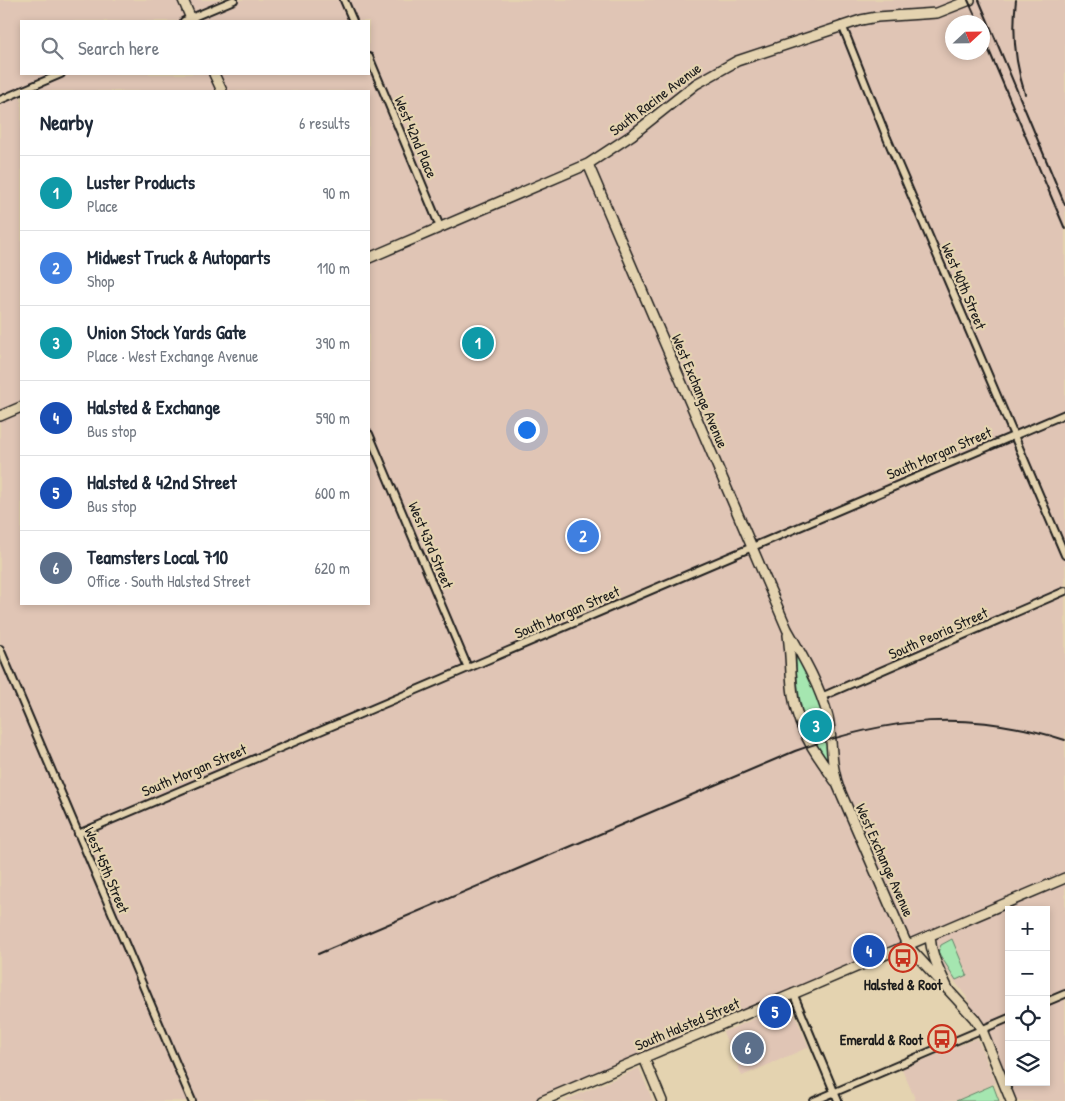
<!DOCTYPE html>
<meta charset="utf-8">
<style>
:root{--surface:#fff;--page:#f6f6f7;--text:#1f2937;--muted:#747a83;--line:#e0e1e3;--accent:#7c3aed}
body{margin:0;font-family:"Patrick Hand",sans-serif;background:var(--page);color:var(--text)}
.controls{position:absolute;right:15px;bottom:15px;display:grid;overflow:hidden;border-radius:0px;box-shadow:0 2px 8px #0003}
.controls button{width:45px;height:45px;display:grid;place-items:center;padding:0;border:0;border-bottom:1px solid var(--line);background:var(--surface);color:var(--text);font:25px sans-serif}
.compass{position:absolute;left:945px;top:15px;width:45px;height:45px;border-radius:50%;background:var(--surface);box-shadow:0 2px 8px #0003;rotate:68deg}
.you{position:absolute;left:526px;top:429px;width:18px;height:18px;margin:-12px;border:4px solid #fff;border-radius:50%;background:#1a73e8;box-shadow:0 0 0 8px #1a73e833}
.badge{display:grid;place-items:center;width:32px;height:32px;border-radius:50%;background:var(--accent);color:#fff;font-size:16px;font-weight:700}
.pin{position:absolute;translate:-50% -50%;border:2px solid #fff;box-shadow:0 1px 5px #0006}
.list{margin:0;padding:0;list-style:none}
h2{display:flex;justify-content:space-between;align-items:center;height:65px;margin:0;padding:0 20px;font-size:21px}
h2 small{font-size:16px;font-weight:400;color:var(--muted)}
.list li{display:grid;grid-template-columns:32px 1fr auto;gap:15px;align-items:center;box-sizing:border-box;height:75px;padding:0 20px;border-top:1px solid var(--line)}
.list b{display:block;font-size:19px;white-space:nowrap}
.list p{margin:0;font-size:16px;white-space:nowrap;color:var(--muted)}
.list em{font-size:16px;font-style:normal;color:var(--muted)}
.icon{flex:none;width:28px;height:28px;fill:none;stroke:currentColor;stroke-width:2;stroke-linecap:round;stroke-linejoin:round}
.map{position:relative;flex:none;width:1065px;height:1101px;overflow:hidden}
.search{position:absolute;background:var(--surface);box-shadow:0 2px 8px #0003;left:20px;top:20px;width:350px;height:55px;display:flex;align-items:center;gap:12px;box-sizing:border-box;padding:0 18px;border-radius:0px;color:var(--muted);font-size:19px}
.panel{position:absolute;background:var(--surface);box-shadow:0 2px 8px #0003;left:20px;top:90px;width:350px;height:515px;border-radius:0px}
.map>svg:first-child{display:block}
.built{fill:#e0c5b5;fill-rule:evenodd}
.green{fill:#a5e6b0;stroke:#608166}
.lines{fill:none;stroke-linecap:round;stroke-linejoin:round}
.minor-casing{stroke:#1c1c1c;stroke-width:10}
.tertiary-casing{stroke:#1c1c1c;stroke-width:12}
.secondary-casing{stroke:#1c1c1c;stroke-width:12}
.minor{stroke:#e4d3b0;stroke-width:6}
.tertiary{stroke:#e4d3b0;stroke-width:9}
.secondary{stroke:#e4d3b0;stroke-width:9}
.rail{stroke:#1c1c1c;stroke-width:2}
.labels{text-anchor:middle;dominant-baseline:central;stroke-width:4.5;stroke-linejoin:round;paint-order:stroke}
.street-label{font-size:15px;fill:#1c1c1c;stroke:#e4d3b0}
.poi-label{font-size:15px;font-weight:bold;fill:#1c1c1c;stroke:#e4d3b0}
</style>
<div class="map">
<svg width="1065" height="1101" viewBox="0 0 1065 1101">
<rect width="100%" height="100%" fill="#e4d3b0"/>
<filter id="ink" filterUnits="userSpaceOnUse"><feTurbulence type="fractalNoise" baseFrequency=".02" numOctaves="2"/><feDisplacementMap in="SourceGraphic" scale="10" xChannelSelector="R" yChannelSelector="G"/><feConvolveMatrix kernelMatrix="1 2 1 2 8 2 1 2 1" color-interpolation-filters="sRGB"/></filter>
<g filter="url(#ink)">
<path class="built" d="M0 0H1065V1101H1010L966 996 922 939 532 1101H0ZM21 21H369V74H21ZM952 22H982V52H952ZM21 91H369V604H21ZM1009 910H1046V1082H1009Z
M790 1004 809 1047 742 1076 723 1032Z
M977 1038 996 1083 956 1101H916L902 1069Z
M639 1068 653 1101H563Z"/>
<path class="green" d="M799 658 821 707 828 746V759H826C801 723 799 705 796 663V659Z
M952 939 967 975 956 980 938 952 941 945Z
M993 1085 999 1101H956Z"/>
<g class="lines">
<defs>
<path id="minor" d="M344 0 353 21
M184 21 234 0
M842 25 887 138 1065 555
M369 57 440 227
M0 100 61 74
M369 434 468 668
M0 649 192 1101
M821 697 1065 591
M78 834 1065 414
M793 993 838 1101
M1046 1002 1065 994
M814 1101 1009 1018"/>
<path id="tertiary" d="M183 0 192 21
M214 74 222 91
M588 164 787 629C803 657 820 686 828 717 831 732 831 747 833 763 834 771 836 778 838 786L907 945 974 1018 982 1030 1011 1101
M369 258 588 164 632 135 696 84 737 61 861 20 877 17 937 13 970 0
M0 416 21 407
M788 635C792 661 789 690 798 716 805 740 821 760 835 781
M644 1058 662 1101"/>
<path id="secondary" d="M930 936C931 956 940 971 948 989
M542 1101 1065 878"/>
</defs>
<use href="#minor" class="minor-casing"/>
<use href="#tertiary" class="tertiary-casing"/>
<use href="#secondary" class="secondary-casing"/>
<use href="#minor" class="minor"/>
<use href="#tertiary" class="tertiary"/>
<use href="#secondary" class="secondary"/>
<path class="rail" d="M968 0 978 22
M979 0 1065 205
M1016 0C1012 32 1015 63 1025 94
M982 34 1065 229
M318 954 795 751C890 717 968 709 1065 740"/>
</g>
</g>
<defs>
<symbol id="bus-ring" viewBox="-11 -11 22 22"><circle r="9.5" fill="#e4d3b0" stroke="#c8321e" stroke-width="1.5"/><path d="M-5-6H5V4H4V6H2V4H-2V6H-4V4H-5ZM-3.5-4V0h7V-4ZM-3.5 1.2v1.5H-2V1.2ZM2 1.2v1.5H3.5V1.2Z" fill="#c8321e"/></symbol>
</defs>
<g fill-rule="evenodd">
<use href="#bus-ring" x="887" y="942" width="32" height="32"/>
<use href="#bus-ring" x="926" y="1023" width="32" height="32"/>
</g>
<g class="labels">
<g class="street-label">
<text transform="translate(655 99) rotate(-37)">South Racine Avenue</text>
<text transform="translate(416 137) rotate(67)">West 42nd Place</text>
<text transform="translate(964 286) rotate(67)">West 40th Street</text>
<text transform="translate(700 391) rotate(67)">West Exchange Avenue</text>
<text transform="translate(939 453) rotate(-23)">South Morgan Street</text>
<text transform="translate(431 545) rotate(67)">West 43rd Street</text>
<text transform="translate(567 612) rotate(-23)">South Morgan Street</text>
<text transform="translate(938 633) rotate(-24)">South Peoria Street</text>
<text transform="translate(194 770) rotate(-23)">South Morgan Street</text>
<text transform="translate(885 860) rotate(66)">West Exchange Avenue</text>
<text transform="translate(107 870) rotate(67)">West 45th Street</text>
<text transform="translate(687 1024) rotate(-23)">South Halsted Street</text>
</g>
<g class="poi-label">
<text x="903" y="984">Halsted &amp; Root</text>
<text x="923" y="1039" text-anchor="end">Emerald &amp; Root</text>
</g>
</g>
</svg>
<div class="controls">
<button>+</button>
<button>−</button>
<button><svg class="icon" aria-label="locate" viewBox="0 0 24 24"><circle cx="12" cy="12" r="6"/><path d="M12 2v4M12 18v4M2 12h4M18 12h4"/></svg></button>
<button><svg class="icon" aria-label="layers" viewBox="0 0 24 24"><path d="M12 4l9 5-9 5-9-5zM3 14l9 5 9-5"/></svg></button>
</div>
<svg class="compass" viewBox="-18 -18 36 36"><path d="M0-13l5 13h-10z" fill="#e53935"/><path d="M0 13l5-13h-10z" fill="#747a83"/></svg>
<div class="you"></div>
<div class="pin badge" style="left:478px;top:343px;background:#0f9aa8">1</div>
<div class="pin badge" style="left:583px;top:536px;background:#3f7fe0">2</div>
<div class="pin badge" style="left:816px;top:726px;background:#0f9aa8">3</div>
<div class="pin badge" style="left:869px;top:951px;background:#1a4fb4">4</div>
<div class="pin badge" style="left:775px;top:1012px;background:#1a4fb4">5</div>
<div class="pin badge" style="left:748px;top:1048px;background:#5c6f8a">6</div>
<div class="search"><svg class="icon" aria-label="search" viewBox="0 0 24 24"><circle cx="10" cy="10" r="6"/><path d="M15 15l6 6"/></svg>Search here</div>
<section class="panel">
<h2>Nearby<small>6 results</small></h2>
<ul class="list">
<li><span class="badge" style="background:#0f9aa8">1</span><div><b>Luster Products</b><p>Place</p></div><em>90 m</em></li>
<li><span class="badge" style="background:#3f7fe0">2</span><div><b>Midwest Truck &amp; Autoparts</b><p>Shop</p></div><em>110 m</em></li>
<li><span class="badge" style="background:#0f9aa8">3</span><div><b>Union Stock Yards Gate</b><p>Place · West Exchange Avenue</p></div><em>390 m</em></li>
<li><span class="badge" style="background:#1a4fb4">4</span><div><b>Halsted &amp; Exchange</b><p>Bus stop</p></div><em>590 m</em></li>
<li><span class="badge" style="background:#1a4fb4">5</span><div><b>Halsted &amp; 42nd Street</b><p>Bus stop</p></div><em>600 m</em></li>
<li><span class="badge" style="background:#5c6f8a">6</span><div><b>Teamsters Local 710</b><p>Office · South Halsted Street</p></div><em>620 m</em></li>
</ul>
</section>
</div>
